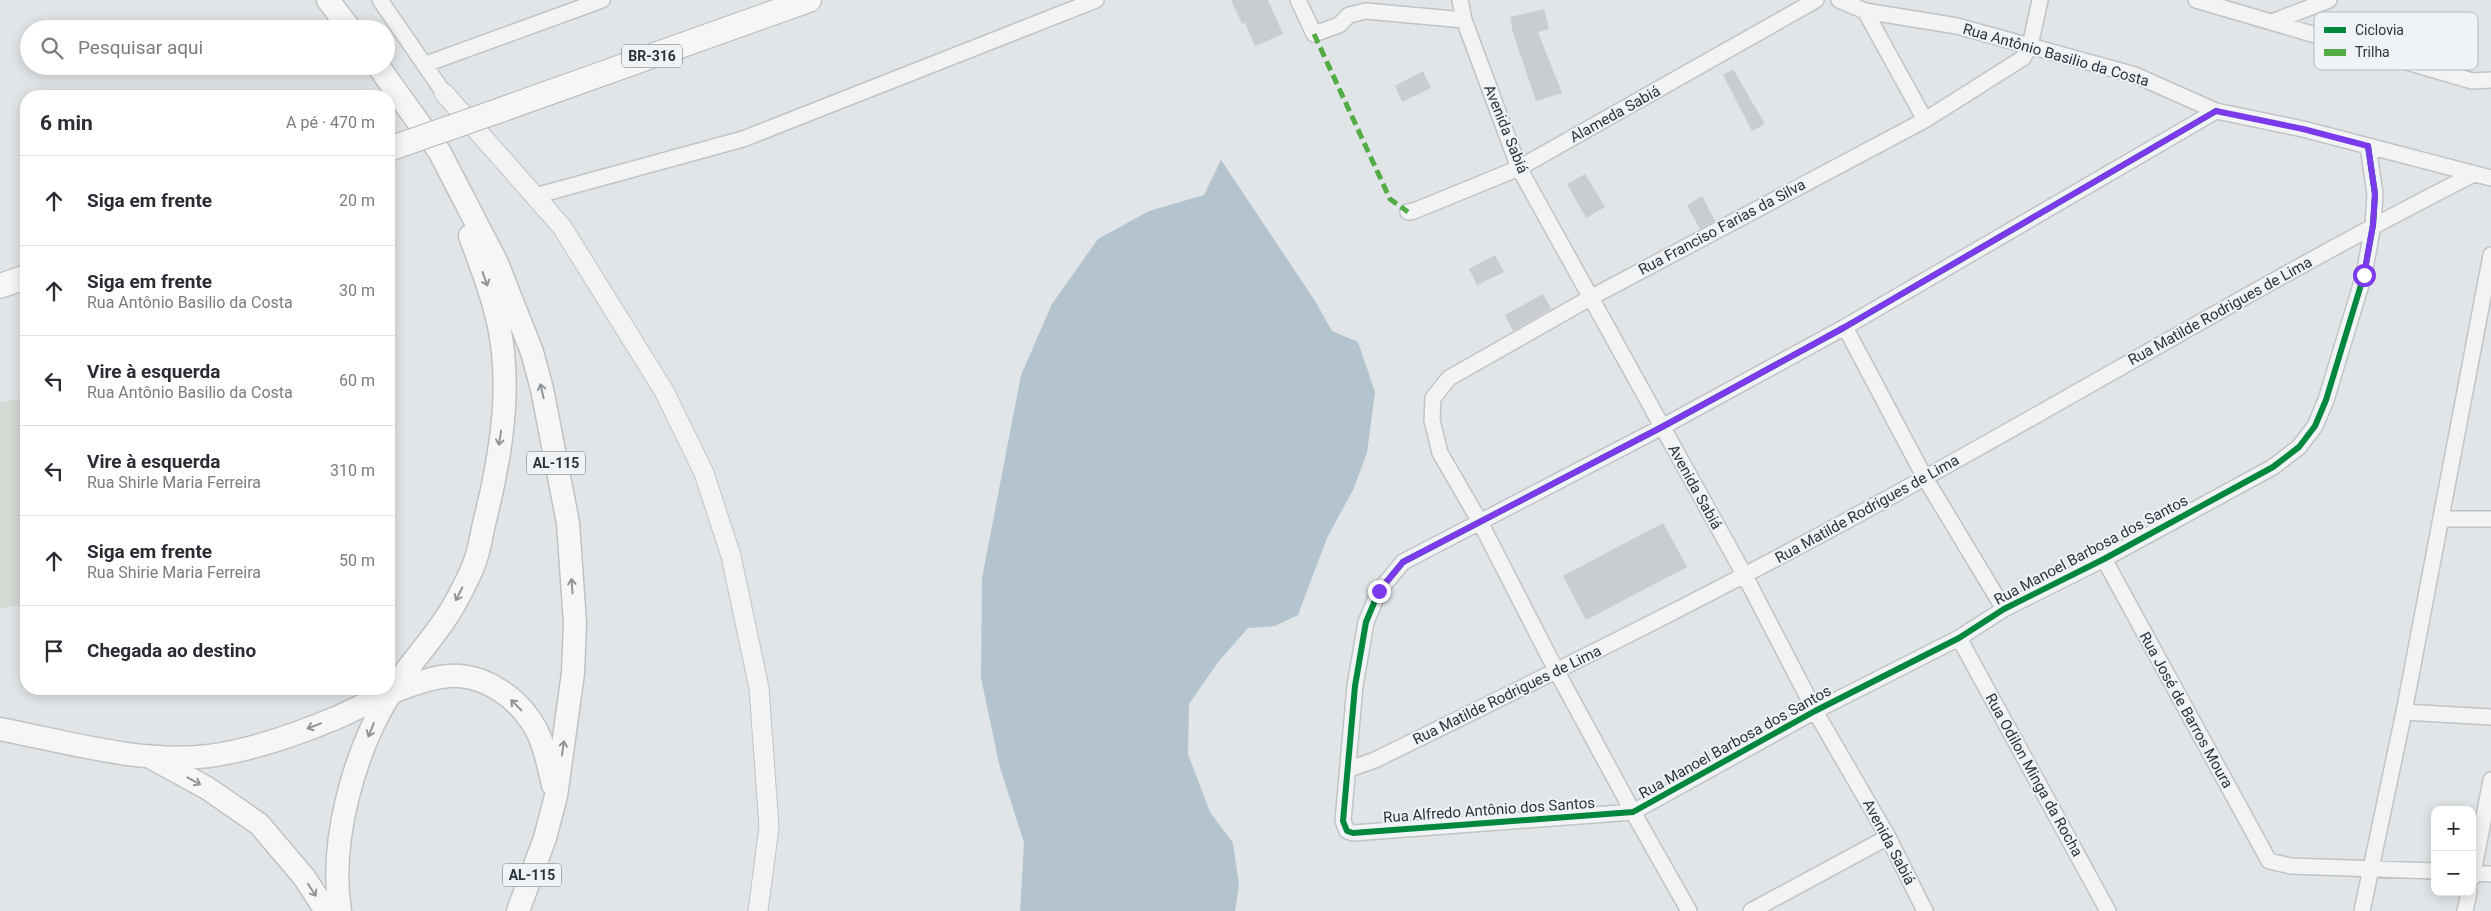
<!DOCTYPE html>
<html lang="pt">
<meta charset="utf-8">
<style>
:root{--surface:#fff;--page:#f2f2f3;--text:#2b2b33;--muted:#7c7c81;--line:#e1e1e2}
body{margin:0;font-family:Roboto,sans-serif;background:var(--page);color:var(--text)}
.controls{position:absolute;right:15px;bottom:15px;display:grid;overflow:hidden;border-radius:10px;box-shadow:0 2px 12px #0003}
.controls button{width:45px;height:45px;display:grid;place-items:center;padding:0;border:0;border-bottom:1px solid var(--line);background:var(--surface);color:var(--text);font:25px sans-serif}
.stop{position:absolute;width:15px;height:15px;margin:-11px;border:4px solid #7c3aed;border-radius:50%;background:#fff}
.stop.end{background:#7c3aed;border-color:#fff;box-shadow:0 1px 5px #0008}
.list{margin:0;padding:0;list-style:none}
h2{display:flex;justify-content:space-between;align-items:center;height:65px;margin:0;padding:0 20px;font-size:21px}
h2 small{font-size:16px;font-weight:400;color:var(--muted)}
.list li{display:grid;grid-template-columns:32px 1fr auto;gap:15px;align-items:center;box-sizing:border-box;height:90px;padding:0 20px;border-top:1px solid var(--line)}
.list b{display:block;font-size:19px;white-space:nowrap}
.list p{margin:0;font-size:16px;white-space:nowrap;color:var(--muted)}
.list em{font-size:16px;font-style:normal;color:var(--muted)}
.icon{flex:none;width:28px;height:28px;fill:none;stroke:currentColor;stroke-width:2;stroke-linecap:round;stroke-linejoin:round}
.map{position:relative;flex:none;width:2491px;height:911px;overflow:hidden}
.search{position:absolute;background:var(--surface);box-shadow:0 2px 12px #0003;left:20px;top:20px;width:375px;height:55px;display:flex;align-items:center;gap:12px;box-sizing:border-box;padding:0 18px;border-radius:28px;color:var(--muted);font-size:19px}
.panel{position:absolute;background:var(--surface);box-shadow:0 2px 12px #0003;left:20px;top:90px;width:375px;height:605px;border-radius:20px}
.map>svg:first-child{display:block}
.green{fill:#d4dad3}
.water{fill:#b3c4cf}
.building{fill:#cacdcf}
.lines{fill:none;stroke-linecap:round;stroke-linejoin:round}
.minor-casing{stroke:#c1c3c5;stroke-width:18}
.tertiary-casing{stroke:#c1c3c5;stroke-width:21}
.primary-casing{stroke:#bfc2c4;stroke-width:25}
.trunk-casing{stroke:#b4b8ba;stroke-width:26}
.minor{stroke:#f1f3f4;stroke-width:15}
.tertiary{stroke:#f1f3f4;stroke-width:19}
.primary{stroke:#f6f6f6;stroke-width:22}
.trunk{stroke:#f6f6f6;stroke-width:24}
.trunk-bridge-casing{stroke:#b4b8ba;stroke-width:26;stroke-linecap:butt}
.trunk-bridge{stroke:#f6f6f6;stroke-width:24}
.quiet{stroke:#54ac46;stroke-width:5;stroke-dasharray:10 5;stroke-linecap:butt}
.cycleway-casing{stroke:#f0f3f6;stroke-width:9}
.cycleway{stroke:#00873e;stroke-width:6}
.oneway{stroke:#90959a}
.route{stroke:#7c3aed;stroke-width:6}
.labels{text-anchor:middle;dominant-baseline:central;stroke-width:4;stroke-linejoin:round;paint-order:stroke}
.shield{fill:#f0f3f6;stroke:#666d75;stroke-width:1}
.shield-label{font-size:14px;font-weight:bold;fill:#2b343e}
.street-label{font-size:15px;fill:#2b343e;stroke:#f0f3f6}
.key{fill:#f0f3f6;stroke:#b5babf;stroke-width:1}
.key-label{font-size:14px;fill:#2b343e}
</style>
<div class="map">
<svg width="2491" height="911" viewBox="0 0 2491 911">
<rect width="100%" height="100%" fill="#e2e5e7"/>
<path class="green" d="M26 398V605L0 608V402Z"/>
<path class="water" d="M1221 160 1315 301 1332 331 1358 342 1375 392 1367 453 1353 490 1327 538 1298 615 1275 626 1248 628 1219 661 1189 704 1188 754 1210 812 1233 843 1239 885 1235 911H1020L1024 843 999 764 981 678 982 578 1021 375 1052 304 1098 239 1149 211 1204 195Z"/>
<path class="building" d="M1231 0H1268L1283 34 1255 46 1245 23 1242 24Z
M1544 9 1549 29 1538 32 1562 93 1536 101 1513 33 1510 17Z
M1733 69 1765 124 1752 131 1723 75Z
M1423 71 1431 88 1402 102 1395 86Z
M1585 174 1605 207 1586 218 1567 184Z
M1702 196 1715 221 1700 229 1687 205Z
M1495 255 1504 272 1477 285 1469 269Z
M1543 294 1551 309 1513 331 1505 315Z
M1663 523 1687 567 1586 620 1563 576Z"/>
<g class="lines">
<defs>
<path id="minor" d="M380 0 444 93
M1298 0 1314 34 1339 25 1349 15 1366 11 1464 20
M1460 0 1464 20 1519 168 1745 576 1815 711 1888 837 1925 911
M1839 0 1865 11 1957 26 2135 75 2216 111 2303 129 2491 178
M2196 0 2472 81 2491 80
M1865 11 1925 120
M2272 22 2329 0
M426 64 602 0
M2216 111 1845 327 1662 427 1403 562 1379 591 1366 622 1355 686 1343 821 1347 831 1353 833 1633 812 1815 711 1959 638 2004 609 2104 559 2273 467 2299 447 2315 426 2326 400 2364 275 2373 225 2375 194 2368 146
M535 196 743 139 1096 0
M1408 212 1414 211 1519 168 1816 0
M1845 327 1925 478 2004 609
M2442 519H2491
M2104 559 2269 861 2291 866 2435 871
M1959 638 2108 911
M2404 712 2491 717
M1349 769 1375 760C1561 669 1746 578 1926 477 2109 376 2288 268 2474 174
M2472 873 2491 874
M2472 878 2491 780
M1689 911 1633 812 1557 672 1480 522 1440 453 1432 420 1433 398 1449 378 1590 298 1925 120 2023 58 2030 46 2040 0
M1751 911 1888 837
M2362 911 2404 712 2491 255
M2465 911 2469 892"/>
<path id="tertiary" d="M444 93 562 227 664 391 704 473 731 556 759 688 769 827 758 911"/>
<path id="primary" d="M328 0 350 29
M378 66 439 151 497 263 532 352 542 389 568 523 575 623 573 673 556 796 545 838 518 911
M0 729C67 742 141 764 209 756 253 750 295 735 336 718 354 710 372 700 390 693 410 685 439 674 460 676 488 678 516 698 531 721 544 740 548 764 553 785
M152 758 207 788 259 824 304 877 326 911
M340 911C329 842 354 752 390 694 409 663 436 637 454 605 461 592 469 578 474 564 479 552 481 537 484 524 498 468 509 409 503 352 499 311 484 274 470 236"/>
<path id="trunk" d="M495 112 809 0
M0 286 26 277"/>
</defs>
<use href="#minor" class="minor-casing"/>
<use href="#tertiary" class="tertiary-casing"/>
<use href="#primary" class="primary-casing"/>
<use href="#trunk" class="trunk-casing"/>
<use href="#minor" class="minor"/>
<use href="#tertiary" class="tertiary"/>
<use href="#primary" class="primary"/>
<use href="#trunk" class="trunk"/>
<defs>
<path id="trunk-bridge" d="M389 149 495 112"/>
</defs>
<use href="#trunk-bridge" class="trunk-bridge-casing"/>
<use href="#trunk-bridge" class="trunk-bridge"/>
<path class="quiet" d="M1314 34 1390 199 1408 212"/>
<defs>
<path id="cycleway" d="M2216 111 1845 327 1662 427 1403 562 1379 591 1366 622 1355 686 1343 821 1347 831 1353 833 1633 812 1815 711 1959 638 2004 609 2104 559 2273 467 2299 447 2315 426 2326 400 2364 275 2373 225 2375 194 2368 146"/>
</defs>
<use href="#cycleway" class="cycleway-casing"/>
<use href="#cycleway" class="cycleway"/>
</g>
<defs><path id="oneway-shaft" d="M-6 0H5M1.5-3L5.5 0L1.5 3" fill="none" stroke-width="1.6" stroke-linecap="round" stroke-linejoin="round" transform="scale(1.25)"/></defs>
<g class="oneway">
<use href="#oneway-shaft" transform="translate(485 279) rotate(70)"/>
<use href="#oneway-shaft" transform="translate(542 391) rotate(-103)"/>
<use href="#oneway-shaft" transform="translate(500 438) rotate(99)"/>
<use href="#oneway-shaft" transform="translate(572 586) rotate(-94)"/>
<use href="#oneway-shaft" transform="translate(459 594) rotate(117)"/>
<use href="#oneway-shaft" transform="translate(516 705) rotate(-135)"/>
<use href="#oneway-shaft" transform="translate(314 726) rotate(159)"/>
<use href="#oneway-shaft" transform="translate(371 730) rotate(112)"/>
<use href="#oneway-shaft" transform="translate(563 748) rotate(-82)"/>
<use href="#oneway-shaft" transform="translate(194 781) rotate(29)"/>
<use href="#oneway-shaft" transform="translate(312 890) rotate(57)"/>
</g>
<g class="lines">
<path class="route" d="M1379 591 1403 562 1662 427 1845 327 2216 111 2303 129 2368 146 2375 194 2373 225 2364 275"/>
</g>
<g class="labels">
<g class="shield">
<rect x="622" y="44.5" width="60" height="23" rx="4"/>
<rect x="527" y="451.5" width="58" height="23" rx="4"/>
<rect x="503" y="863.5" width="58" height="23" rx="4"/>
</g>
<g class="shield-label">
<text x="652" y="56">BR-316</text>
<text x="556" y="463">AL-115</text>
<text x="532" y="875">AL-115</text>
</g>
<g class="street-label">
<text transform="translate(2056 55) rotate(16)">Rua Antônio Basilio da Costa</text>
<text transform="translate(1615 114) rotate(-29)">Alameda Sabiá</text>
<text transform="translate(1506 129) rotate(68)">Avenida Sabiá</text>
<text transform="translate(1722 227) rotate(-28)">Rua Franciso Farias da Silva</text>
<text transform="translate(2220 311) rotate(-29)">Rua Matilde Rodrigues de Lima</text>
<text transform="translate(1695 487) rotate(61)">Avenida Sabiá</text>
<text transform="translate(1867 509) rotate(-29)">Rua Matilde Rodrigues de Lima</text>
<text transform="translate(2091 550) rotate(-28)">Rua Manoel Barbosa dos Santos</text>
<text transform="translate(1507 695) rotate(-26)">Rua Matilde Rodrigues de Lima</text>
<text transform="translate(2186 710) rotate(61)">Rua José de Barros Moura</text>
<text transform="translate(1735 742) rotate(-29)">Rua Manoel Barbosa dos Santos</text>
<text transform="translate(2034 775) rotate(61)">Rua Odilon Minga da Rocha</text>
<text transform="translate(1489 810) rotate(-4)">Rua Alfredo Antônio dos Santos</text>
<text transform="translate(1889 842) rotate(62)">Avenida Sabiá</text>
</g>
</g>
<rect x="2314" y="12" width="164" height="58" rx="8" class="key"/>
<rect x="2324" y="27" width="22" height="6" fill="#00873e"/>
<rect x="2324" y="49" width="22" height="7" fill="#54ac46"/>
<g class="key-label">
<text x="2355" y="35">Ciclovia</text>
<text x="2355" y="57">Trilha</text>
</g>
</svg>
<div class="controls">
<button>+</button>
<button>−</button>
</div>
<div class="stop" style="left:2364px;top:275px"></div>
<div class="stop end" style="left:1379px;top:591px"></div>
<div class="search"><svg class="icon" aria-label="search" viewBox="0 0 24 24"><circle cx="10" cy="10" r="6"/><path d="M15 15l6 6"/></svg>Pesquisar aqui</div>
<section class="panel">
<h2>6 min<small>A pé · 470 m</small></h2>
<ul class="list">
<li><svg class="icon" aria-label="ahead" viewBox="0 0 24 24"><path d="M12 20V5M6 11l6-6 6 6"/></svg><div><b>Siga em frente</b></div><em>20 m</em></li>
<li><svg class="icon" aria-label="ahead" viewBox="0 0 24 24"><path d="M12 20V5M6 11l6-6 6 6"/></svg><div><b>Siga em frente</b><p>Rua Antônio Basilio da Costa</p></div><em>30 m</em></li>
<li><svg class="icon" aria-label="left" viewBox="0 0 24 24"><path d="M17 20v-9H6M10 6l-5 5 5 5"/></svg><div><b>Vire à esquerda</b><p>Rua Antônio Basilio da Costa</p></div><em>60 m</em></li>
<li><svg class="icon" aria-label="left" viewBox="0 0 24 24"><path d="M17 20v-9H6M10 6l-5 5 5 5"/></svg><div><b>Vire à esquerda</b><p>Rua Shirle Maria Ferreira</p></div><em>310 m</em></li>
<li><svg class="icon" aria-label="ahead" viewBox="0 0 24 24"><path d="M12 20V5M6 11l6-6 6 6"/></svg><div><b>Siga em frente</b><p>Rua Shirie Maria Ferreira</p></div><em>50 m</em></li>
<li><svg class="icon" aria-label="arrive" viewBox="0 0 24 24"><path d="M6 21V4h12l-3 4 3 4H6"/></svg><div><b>Chegada ao destino</b></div></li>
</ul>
</section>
</div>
